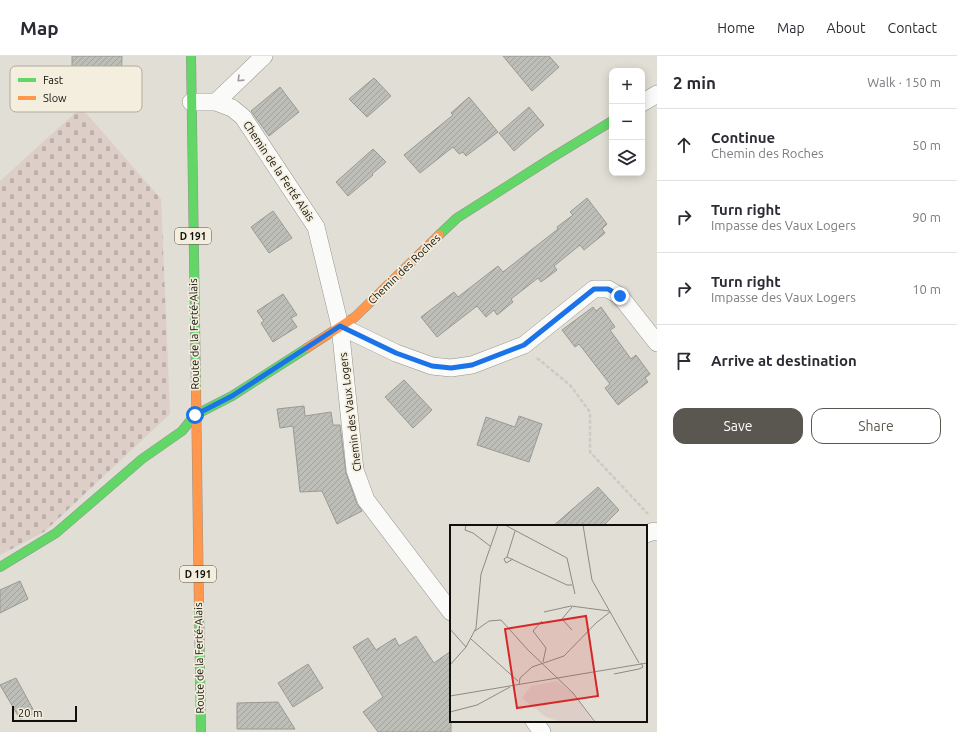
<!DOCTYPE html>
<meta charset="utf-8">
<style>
:root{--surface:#fff;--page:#f7f7f7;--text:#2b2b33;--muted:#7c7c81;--line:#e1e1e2;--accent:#5a5750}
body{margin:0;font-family:Ubuntu,sans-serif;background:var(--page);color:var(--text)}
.controls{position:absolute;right:12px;top:12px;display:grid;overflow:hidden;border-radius:8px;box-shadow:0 2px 10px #0003}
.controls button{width:36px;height:36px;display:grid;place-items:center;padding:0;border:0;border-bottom:1px solid var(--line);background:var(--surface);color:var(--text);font:20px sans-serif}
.scale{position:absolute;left:12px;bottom:10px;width:65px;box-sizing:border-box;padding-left:4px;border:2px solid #110f09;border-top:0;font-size:11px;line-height:14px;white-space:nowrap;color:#110f09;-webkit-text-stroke:3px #f3eedd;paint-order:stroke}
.stop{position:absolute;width:12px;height:12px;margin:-9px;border:3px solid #1a73e8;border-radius:50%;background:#fff}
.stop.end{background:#1a73e8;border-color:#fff;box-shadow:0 1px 4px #0008}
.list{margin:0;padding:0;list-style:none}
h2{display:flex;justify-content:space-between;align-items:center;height:52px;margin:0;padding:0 16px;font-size:17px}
h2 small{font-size:13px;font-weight:400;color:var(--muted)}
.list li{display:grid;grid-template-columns:26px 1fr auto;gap:12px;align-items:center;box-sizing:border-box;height:72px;padding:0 16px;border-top:1px solid var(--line)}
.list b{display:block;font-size:15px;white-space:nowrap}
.list p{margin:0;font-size:13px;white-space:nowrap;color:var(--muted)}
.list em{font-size:13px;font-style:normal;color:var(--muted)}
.actions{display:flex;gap:8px;padding:12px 16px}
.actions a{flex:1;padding:9px 0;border:1px solid var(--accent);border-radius:12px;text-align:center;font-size:14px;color:var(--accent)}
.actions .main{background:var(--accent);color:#fff}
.icon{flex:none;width:22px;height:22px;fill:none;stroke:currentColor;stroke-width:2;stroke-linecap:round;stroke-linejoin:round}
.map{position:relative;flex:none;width:657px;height:676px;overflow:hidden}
header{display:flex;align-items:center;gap:24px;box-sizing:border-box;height:56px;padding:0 20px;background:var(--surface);border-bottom:1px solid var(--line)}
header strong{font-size:19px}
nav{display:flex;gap:22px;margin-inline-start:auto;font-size:14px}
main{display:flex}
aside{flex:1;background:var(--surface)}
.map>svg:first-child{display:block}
.cemetery{fill:url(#cemetery-stones)}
.building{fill:url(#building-hatch);stroke:#9a9a94}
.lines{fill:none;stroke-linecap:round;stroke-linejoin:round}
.street-casing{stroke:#95938c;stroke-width:18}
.fast-casing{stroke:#95938c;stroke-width:10}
.slow-casing{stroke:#95938c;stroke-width:10}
.path{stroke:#cacac7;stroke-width:2.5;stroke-dasharray:4 2;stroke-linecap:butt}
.street{stroke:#fafaf9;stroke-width:17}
.fast{stroke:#63d668;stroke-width:9}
.slow{stroke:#ff974d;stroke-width:9}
.oneway{stroke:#9d9c99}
.route{stroke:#1a73e8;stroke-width:5}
.labels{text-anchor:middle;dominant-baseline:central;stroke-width:3.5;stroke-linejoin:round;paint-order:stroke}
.shield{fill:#f3eedd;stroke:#555249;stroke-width:1}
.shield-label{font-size:10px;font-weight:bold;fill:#110f09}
.street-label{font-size:11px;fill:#110f09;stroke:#f3eedd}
.inset-road{fill:none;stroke:#8e8b83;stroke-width:1}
.view{fill:#d62828;fill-opacity:0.15;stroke:#d62828;stroke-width:2}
.inset-edge{fill:none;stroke:#110f09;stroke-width:2}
.key{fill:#f3eedd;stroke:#afab9d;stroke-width:1}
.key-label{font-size:11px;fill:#110f09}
</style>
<header>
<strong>Map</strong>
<nav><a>Home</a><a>Map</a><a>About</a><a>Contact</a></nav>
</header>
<main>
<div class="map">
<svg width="657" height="676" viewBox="0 0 657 676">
<defs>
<pattern id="cemetery-stones" width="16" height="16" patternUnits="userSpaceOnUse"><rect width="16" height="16" fill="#decec8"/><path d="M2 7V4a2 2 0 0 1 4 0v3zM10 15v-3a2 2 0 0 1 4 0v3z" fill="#bdb0aa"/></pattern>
<pattern id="building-hatch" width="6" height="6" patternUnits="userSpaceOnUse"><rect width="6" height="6" fill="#bdbeb7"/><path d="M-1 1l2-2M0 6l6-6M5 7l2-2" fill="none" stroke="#a1a29c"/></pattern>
</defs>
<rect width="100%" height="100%" fill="#e1ded5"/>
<path class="cemetery" d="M84 55 161 143 170 358 44 476 0 499V125L75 57Z"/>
<path class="building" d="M72 0H122L121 38H72Z
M503 0H549L559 11 532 35Z
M374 22 391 40 367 61 349 43Z
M280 31 299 56 269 80 251 55Z
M469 41 498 76 466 100 463 96 459 98 453 91 420 117 404 99 453 59 451 57Z
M529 51 544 69 514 95 499 77Z
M373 93 386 106 372 118 373 119 348 140 336 126Z
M587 142 607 168 602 173 605 177 584 194 580 189 554 210 557 214 541 226 538 222 511 243 513 246 497 259 494 254 486 261 477 250 437 281 421 261 454 236 458 241 498 210 503 216 558 173 557 171 573 159 570 156Z
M273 155 292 182 269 197 251 171Z
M283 238 297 259 291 262 297 271 273 286 261 267 264 265 257 255Z
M593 251 596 255 601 251 615 271 610 274 631 303 636 299 650 318 645 322 648 326 618 349 605 332 610 328 579 288 575 291 562 274Z
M404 324 432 354 413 372 385 341Z
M304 350 305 360 331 356 333 369H340L346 417 357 448 362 455 337 468 322 435 300 436 293 370 280 372 277 353Z
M519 360 542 368 529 406 477 389 486 361 515 371Z
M598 431 619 454 603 470H553Z
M20 525 28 543 0 557V534Z
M416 580 434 607 451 595V676H378L363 656 383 641 353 591 368 582 376 594 395 582 399 590Z
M308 608 323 632 293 651 278 627Z
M16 622 35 657 20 663 0 629Z
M278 646 295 673H237V647Z"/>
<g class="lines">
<defs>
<path id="street" d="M191 46H216L232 52 243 61 316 171 340 270 355 414 366 444 451 556
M216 46 264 0
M642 47 657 38
M340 270 396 297 432 310 451 312 472 309 524 289 594 233H608L620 240 657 287
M646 478 654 475 657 476
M534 665 542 676"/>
<path id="fast" d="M191 0 196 333
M439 179 457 162 553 101 612 65
M0 511 56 477 142 403 182 375 195 359 232 340 307 292
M199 553 201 676"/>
<path id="slow" d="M307 292 355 261 439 179
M196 333 199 553"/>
</defs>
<use href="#street" class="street-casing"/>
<use href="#fast" class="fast-casing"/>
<use href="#slow" class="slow-casing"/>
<path class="path" d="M537 302 570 329 590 356V396L648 458"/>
<use href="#street" class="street"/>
<use href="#fast" class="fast"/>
<use href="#slow" class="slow"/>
</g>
<defs><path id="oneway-chevron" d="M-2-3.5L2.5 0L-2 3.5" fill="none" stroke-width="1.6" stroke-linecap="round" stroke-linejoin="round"/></defs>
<use class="oneway" href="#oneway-chevron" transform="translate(240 23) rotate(136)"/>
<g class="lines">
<path class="route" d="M195 359 232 340 340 270 396 297 432 310 451 312 472 309 524 289 594 233H608L620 240"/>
</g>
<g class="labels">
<g class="shield">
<rect x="175" y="172" width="36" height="16" rx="3"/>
<rect x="180" y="510" width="36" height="16" rx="3"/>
</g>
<g class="shield-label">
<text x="193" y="180">D 191</text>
<text x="198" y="518">D 191</text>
</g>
<g class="street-label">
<text transform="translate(279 115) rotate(56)">Chemin de la Ferté Alais</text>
<text transform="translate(404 213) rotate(-44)">Chemin des Roches</text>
<text transform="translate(194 278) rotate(-91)">Route de la Ferté-Alais</text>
<text transform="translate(350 356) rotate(-97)">Chemin des Vaux Logers</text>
<text transform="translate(199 602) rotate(-91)">Route de la Ferté-Alais</text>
</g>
</g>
<g transform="translate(450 469)">
<rect width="197" height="197" fill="#e1ded5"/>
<path d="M107 156 124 169 143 197H111L96 192 72 173 81 161Z" fill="#decec8"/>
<path class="inset-road" d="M16 0 15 5 23 8 40 21M55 0 117 33 125 69M133 0 142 55 189 138M57 32 117 60H122M63 34 56 38 54 34 57 32 65 6M122 82 112 94 122 105M94 87 121 81 159 86M92 96 83 106 96 123 93 137M0 104 16 122M25 106 39 96 51 95 78 125 123 168 145 197M21 114 68 156M0 140 16 122 26 103 31 49 48 0M164 149 189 144 193 142 191 138M69 160 70 153 82 142 114 131 146 98 160 87M0 171 197 138M0 187 27 180 60 162"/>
<path class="view" d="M136 91 148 171 67 183 55 104Z"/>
<rect width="197" height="197" class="inset-edge"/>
</g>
<rect x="10" y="10" width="132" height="46" rx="6" class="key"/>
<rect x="18" y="22" width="18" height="4" fill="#63d668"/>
<rect x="18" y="40" width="18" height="4" fill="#ff974d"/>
<g class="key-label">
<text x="43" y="28">Fast</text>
<text x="43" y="46">Slow</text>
</g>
</svg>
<div class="controls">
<button>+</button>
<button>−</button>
<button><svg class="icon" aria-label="layers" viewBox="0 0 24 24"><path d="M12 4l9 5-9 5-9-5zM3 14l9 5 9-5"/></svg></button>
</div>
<div class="scale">20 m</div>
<div class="stop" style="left:195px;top:359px"></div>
<div class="stop end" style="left:620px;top:240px"></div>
</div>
<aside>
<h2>2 min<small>Walk · 150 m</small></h2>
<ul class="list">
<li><svg class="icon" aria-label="ahead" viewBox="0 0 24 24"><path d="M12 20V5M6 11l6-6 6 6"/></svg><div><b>Continue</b><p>Chemin des Roches</p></div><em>50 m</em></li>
<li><svg class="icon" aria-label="right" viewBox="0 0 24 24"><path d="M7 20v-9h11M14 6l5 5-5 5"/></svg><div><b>Turn right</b><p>Impasse des Vaux Logers</p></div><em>90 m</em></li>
<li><svg class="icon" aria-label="right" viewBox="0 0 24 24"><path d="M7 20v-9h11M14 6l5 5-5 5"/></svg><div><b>Turn right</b><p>Impasse des Vaux Logers</p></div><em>10 m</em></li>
<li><svg class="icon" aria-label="arrive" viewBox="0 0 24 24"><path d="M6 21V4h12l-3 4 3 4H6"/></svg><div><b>Arrive at destination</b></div></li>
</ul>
<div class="actions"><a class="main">Save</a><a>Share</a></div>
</aside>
</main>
